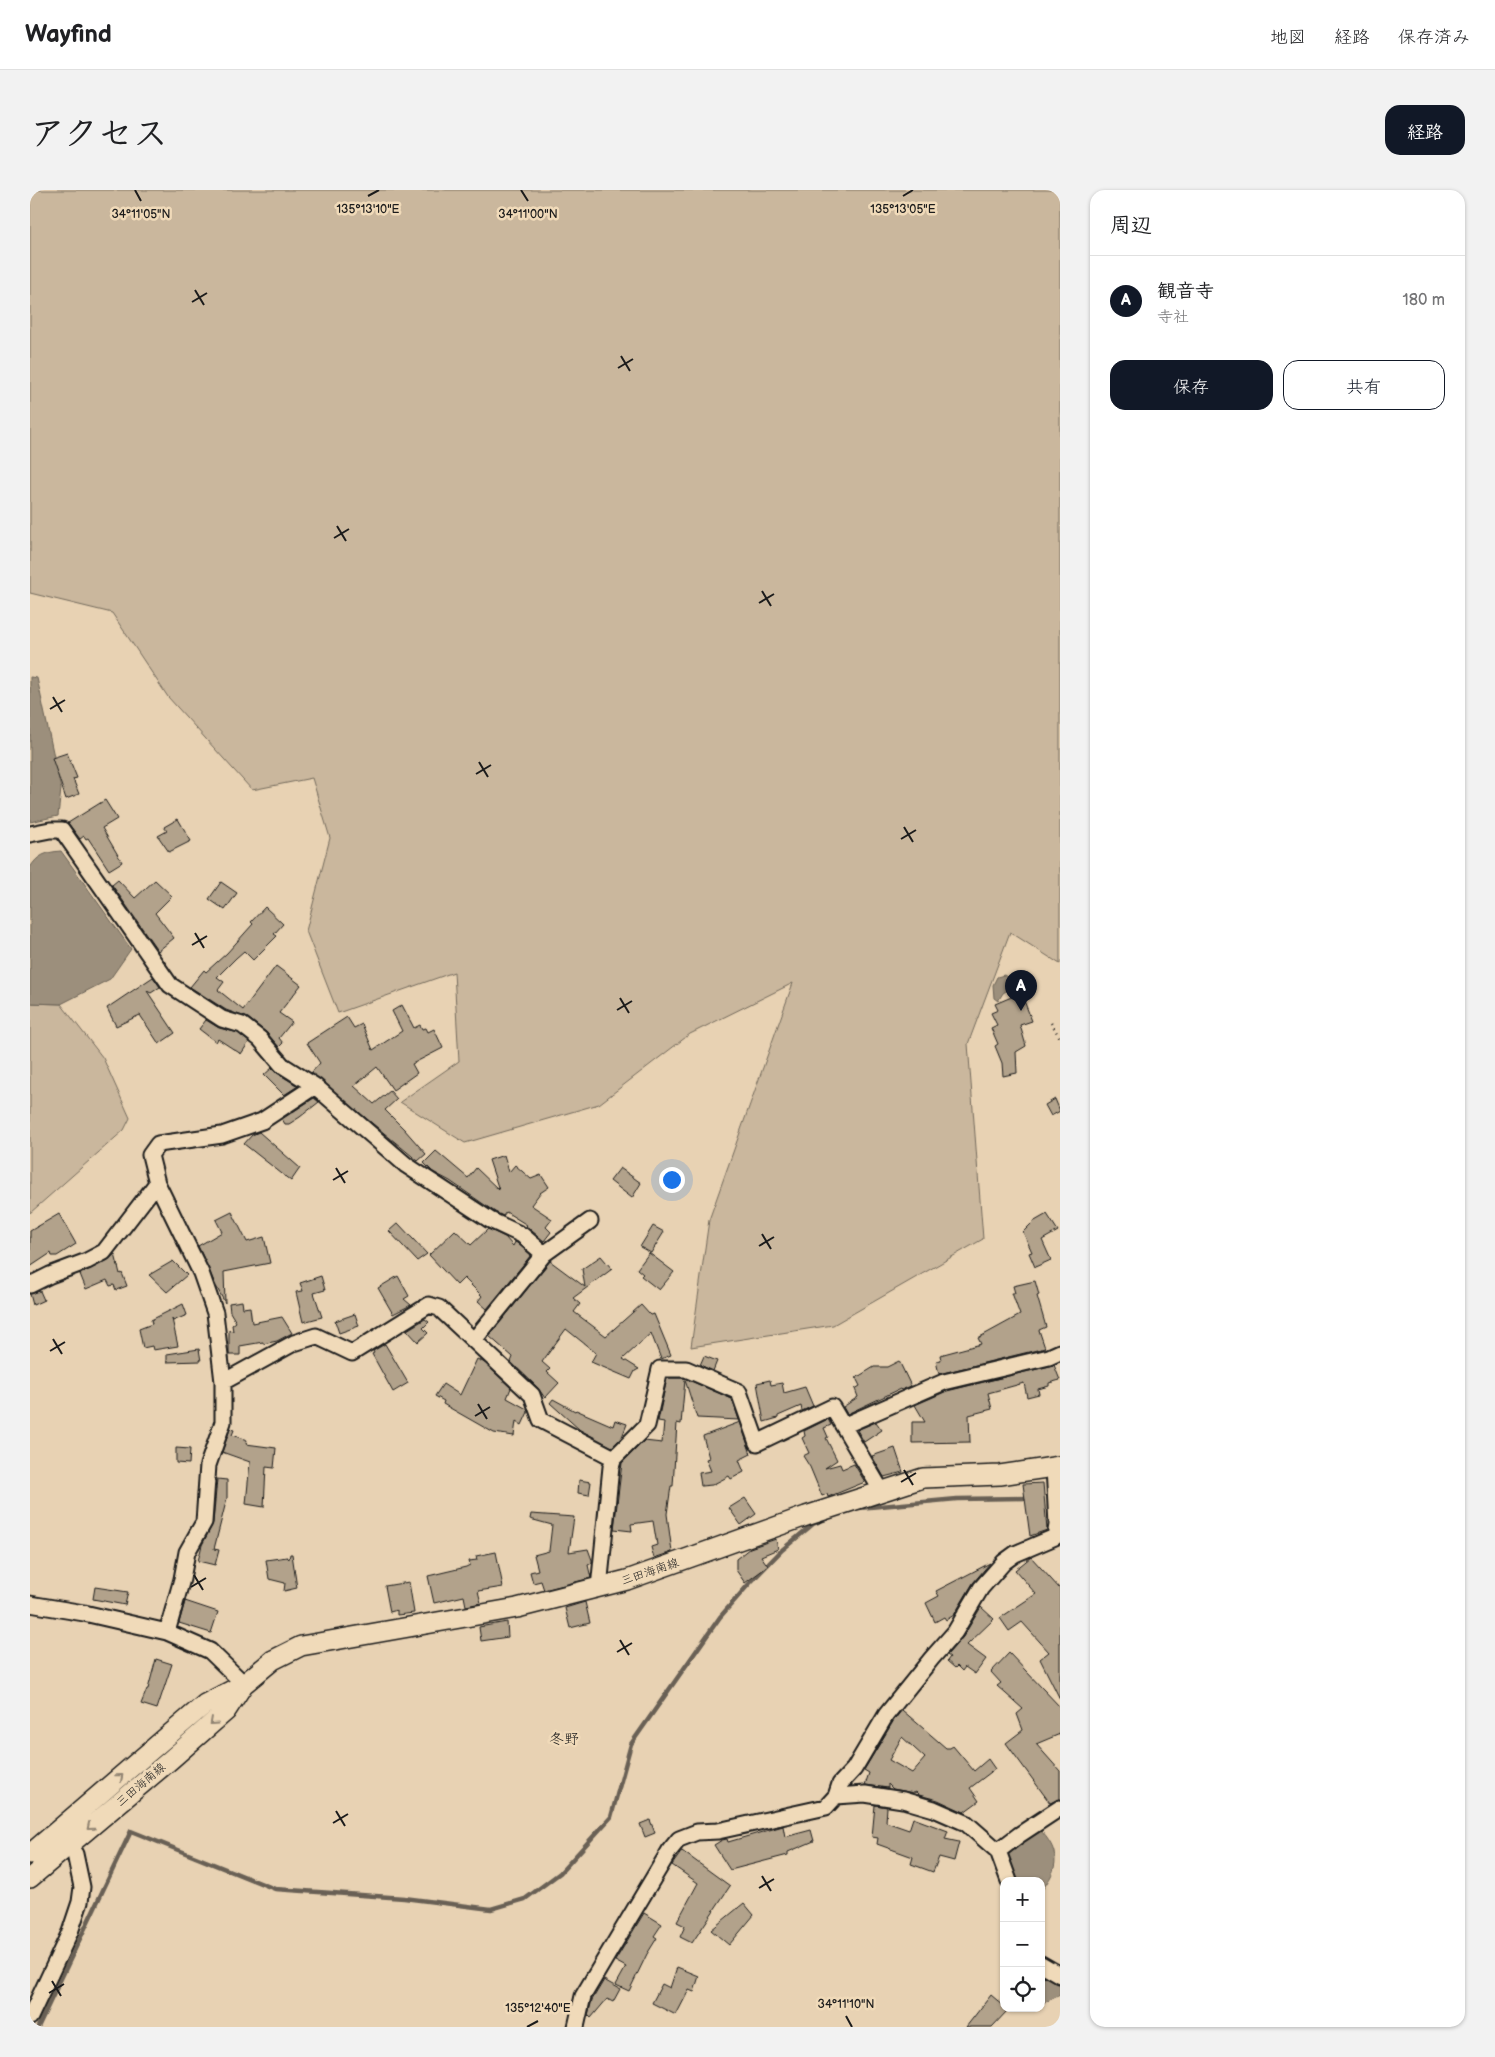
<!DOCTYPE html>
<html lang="ja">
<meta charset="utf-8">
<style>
:root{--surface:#fff;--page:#f2f2f2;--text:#202124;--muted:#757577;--line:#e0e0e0;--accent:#111827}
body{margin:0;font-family:"Balsamiq Sans","Klee One",sans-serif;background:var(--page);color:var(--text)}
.controls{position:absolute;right:15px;bottom:15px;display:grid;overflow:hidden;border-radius:10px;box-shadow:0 1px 4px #0004}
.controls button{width:45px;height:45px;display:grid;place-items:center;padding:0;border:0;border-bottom:1px solid var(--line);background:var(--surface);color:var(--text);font:25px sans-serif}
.you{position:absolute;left:641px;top:989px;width:18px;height:18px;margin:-12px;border:4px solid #fff;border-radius:50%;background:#1a73e8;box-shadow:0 0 0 8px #1a73e833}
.badge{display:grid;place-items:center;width:32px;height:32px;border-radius:50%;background:var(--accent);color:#fff;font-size:16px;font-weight:700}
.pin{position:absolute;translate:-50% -41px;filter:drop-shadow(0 1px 2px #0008)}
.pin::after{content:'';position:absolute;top:26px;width:18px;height:15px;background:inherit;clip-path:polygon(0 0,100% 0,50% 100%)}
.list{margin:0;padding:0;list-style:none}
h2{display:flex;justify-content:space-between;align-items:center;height:65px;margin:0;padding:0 20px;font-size:21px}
h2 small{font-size:16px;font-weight:400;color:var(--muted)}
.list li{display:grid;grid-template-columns:32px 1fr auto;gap:15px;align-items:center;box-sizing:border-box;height:90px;padding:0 20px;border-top:1px solid var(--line)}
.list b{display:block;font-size:19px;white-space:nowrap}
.list p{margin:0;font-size:16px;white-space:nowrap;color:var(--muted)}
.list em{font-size:16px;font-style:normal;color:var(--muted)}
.actions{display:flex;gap:10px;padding:15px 20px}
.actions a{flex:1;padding:11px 0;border:1px solid var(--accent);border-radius:15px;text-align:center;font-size:18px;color:var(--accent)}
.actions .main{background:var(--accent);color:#fff}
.icon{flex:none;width:28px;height:28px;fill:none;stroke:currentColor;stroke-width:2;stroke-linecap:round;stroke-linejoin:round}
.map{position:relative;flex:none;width:1030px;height:1837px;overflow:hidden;border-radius:15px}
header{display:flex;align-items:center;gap:30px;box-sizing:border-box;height:70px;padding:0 25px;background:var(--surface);border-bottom:1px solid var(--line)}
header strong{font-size:24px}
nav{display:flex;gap:28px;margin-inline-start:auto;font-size:18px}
.intro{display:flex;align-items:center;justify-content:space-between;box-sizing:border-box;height:120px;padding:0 30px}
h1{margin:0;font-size:35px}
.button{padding:12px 22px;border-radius:15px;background:var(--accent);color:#fff;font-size:18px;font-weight:700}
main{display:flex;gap:30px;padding:0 30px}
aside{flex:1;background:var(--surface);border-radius:15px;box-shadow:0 1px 4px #0004}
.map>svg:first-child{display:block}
.green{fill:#cab79d;stroke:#736a5c}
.water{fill:#9c8f7b;stroke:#696155}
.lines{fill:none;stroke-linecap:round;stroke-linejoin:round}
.stream{stroke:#696155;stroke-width:4.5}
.building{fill:#b2a28b;stroke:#1c1c1c;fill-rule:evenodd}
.minor-casing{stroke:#1c1c1c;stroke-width:19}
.major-casing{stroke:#1c1c1c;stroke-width:22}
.path{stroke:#1c1c1c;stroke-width:2.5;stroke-dasharray:1 4;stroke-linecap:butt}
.minor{stroke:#f0dab9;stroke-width:15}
.major{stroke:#f0dab9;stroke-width:19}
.oneway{stroke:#918472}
.ticks{fill:none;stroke:#1c1c1c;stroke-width:2}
.labels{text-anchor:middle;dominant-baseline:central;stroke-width:5;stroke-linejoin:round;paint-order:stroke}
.street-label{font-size:12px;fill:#1c1c1c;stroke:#f0dab9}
.quarter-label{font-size:15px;fill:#1c1c1c;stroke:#f0dab9}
.ticks-label{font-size:12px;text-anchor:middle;fill:#1c1c1c;stroke:#f0dab9;stroke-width:5;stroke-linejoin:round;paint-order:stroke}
</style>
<header>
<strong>Wayfind</strong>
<nav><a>地図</a><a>経路</a><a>保存済み</a></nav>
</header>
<div class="intro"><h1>アクセス</h1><a class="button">経路</a></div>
<main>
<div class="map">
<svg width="1030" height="1837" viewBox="0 0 1030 1837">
<rect width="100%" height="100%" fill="#e8d2b3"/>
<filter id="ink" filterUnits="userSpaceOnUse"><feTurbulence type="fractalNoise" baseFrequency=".02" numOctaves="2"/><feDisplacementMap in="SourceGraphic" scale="10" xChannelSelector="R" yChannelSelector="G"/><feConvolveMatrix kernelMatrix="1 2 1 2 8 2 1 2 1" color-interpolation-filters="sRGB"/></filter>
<g filter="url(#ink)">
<path class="green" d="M0 0H1030V774L980 742 938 854 953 1049 803 1135 661 1157 679 1030 763 793 660 844 569 914 435 953 370 912 429 871 424 782 308 823 276 741 300 648 282 588 222 600 138 507 82 423 0 403Z
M0 813 31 814 73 868 100 928 94 940 0 1023Z"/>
<path class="water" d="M0 487 7 488 31 599 28 626 0 632Z
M31 661 101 759 80 789 31 814 0 813V678C7 665 17 662 31 661Z
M974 785 981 790 982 797 973 803 968 811 964 808 963 795 967 787Z
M1009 1639C1030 1660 1030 1678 1011 1701V1691H987L977 1666Z
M1011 1781 1030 1791V1805L1011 1814Z"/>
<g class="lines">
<path class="stream" d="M829 1318 927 1309 999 1308
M8 1837 101 1641 245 1699 374 1708 461 1719 495 1709 530 1683 581 1627 601 1554 690 1427 719 1394 752 1360 783 1334 796 1329"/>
</g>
<path class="building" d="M37 563 47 588 43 589 49 604 36 609 22 568Z
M75 610 87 629 72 638 92 672 79 680 58 648 56 649 54 646 50 649 38 633Z
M148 629 161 651 139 662 128 646 137 641 134 637Z
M88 690 105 708 125 690 142 706 125 723 144 748 128 761 82 695Z
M191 692 207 703 195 720 179 709Z
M235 717 253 734 244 744 247 746 223 770 214 761 206 768 187 787 194 792 188 800 213 820 246 776 271 795 249 823 262 832 249 848 253 853 249 857 236 842 218 828 196 820 160 797 174 780 176 782 197 763 223 734 221 732Z
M998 784 1003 797 990 800 986 789Z
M123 787 130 797 121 803 117 801 145 843 129 854 110 825 86 836 77 818Z
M991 803 1002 831 990 835 996 856 986 862 987 883 973 886 972 873 965 856 968 854 961 838 967 835 961 823 968 820 965 814Z
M372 815 384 838 390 835 392 839 396 838 398 842 404 839 413 858 382 874 387 883 363 900 347 877 324 896 344 914 360 901 367 909 355 920 374 939 396 964 388 971 281 883 290 873 277 853 317 827 324 838 332 834 343 860 372 841 362 821Z
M176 830 189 838 208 843 219 852 211 864 188 849 186 852 169 839Z
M242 878 247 883 268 896 254 905 234 885Z
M284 908 289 912 270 927 259 934H255L252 929Z
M1025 909 1030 921 1021 926 1015 915Z
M229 942 270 978 261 991 214 954 222 945Z
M406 961 438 988 446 978 469 1000 459 970 474 965 479 982 485 975 501 989 511 985 519 997 510 1003 501 1015 522 1029 516 1037 521 1042 514 1051 496 1036 497 1035 476 1022 473 1026 465 1022 420 991 403 982 394 973Z
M590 978 611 993 602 1008 580 991Z
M202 1022 217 1052 234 1047 240 1073 194 1082 195 1113 186 1096 168 1056 192 1042 186 1030Z
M29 1024 46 1054 27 1066H22L21 1063 0 1077V1041Z
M1017 1024 1028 1041 1012 1050 1021 1070 1005 1077 999 1063 1002 1062 993 1042 1003 1032Z
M368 1033 397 1064 387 1071 359 1041Z
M623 1036 634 1042 621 1063 610 1057Z
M458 1039 475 1047 483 1056 485 1052 487 1053 501 1065 457 1119 448 1111 452 1106 434 1088 427 1095 399 1065 425 1040 441 1055Z
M619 1063 644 1082 629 1100 611 1086 613 1084 607 1079Z
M85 1064 90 1084 92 1083 97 1096 86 1100 84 1095 80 1096 77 1090 56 1099 50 1084 78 1070Z
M571 1066 582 1079 543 1108 550 1114 544 1122 576 1146 611 1115 620 1125 624 1124 641 1165 631 1169 621 1143 593 1169 609 1179 605 1181 601 1189 561 1172 566 1163 536 1139 512 1172 520 1179 517 1182 529 1193 515 1208 508 1198 481 1172 483 1167 459 1146 520 1071 555 1097 552 1079Z
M143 1071 157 1085 137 1102 119 1085Z
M291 1086 295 1100 284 1103 292 1127 273 1132 266 1102 273 1101 270 1093Z
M368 1086 379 1106 374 1109 381 1115 363 1124 348 1098Z
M1005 1091 1009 1105 1007 1106 1016 1137 1009 1140 1015 1158 909 1184 906 1171 911 1170 910 1165 951 1154 948 1148 990 1125 982 1103H985L983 1096Z
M10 1101 14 1110 3 1115 0 1104Z
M212 1111 213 1118 220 1117 222 1133 252 1127 262 1143 247 1151 233 1154V1152L210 1156V1165H199V1140L203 1141 202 1135 206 1132 200 1122 199 1113Z
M153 1114 157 1125 143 1131 142 1129 148 1156 123 1160 122 1156 113 1158 109 1139 122 1134 121 1130Z
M325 1124 329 1136 309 1143 305 1131Z
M395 1129 399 1132 393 1138 398 1143 388 1152 377 1140Z
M355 1154 378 1193 363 1202 342 1164 344 1163 343 1161Z
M169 1159 171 1171 137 1172V1164Z
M674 1166 687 1171 683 1181 670 1175Z
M447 1169 455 1173 481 1198 477 1208 497 1219 498 1222 492 1235 486 1231 484 1246 464 1243 413 1214 414 1211 405 1206 413 1194 430 1205Z
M869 1171 881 1196 871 1200 870 1199 817 1224 813 1217 828 1207 825 1199 830 1196 826 1188 844 1177H857Z
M1024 1175 1030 1190 1019 1193V1196L1008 1199 1009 1204 997 1207 994 1193 958 1203 962 1219 939 1225 940 1252 882 1253V1232H895L885 1215 917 1201Z
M637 1188H654L702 1209 709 1230 667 1228 655 1190 651 1234 647 1233 643 1296H641L637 1324 642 1362 624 1368 621 1357 627 1355 623 1331 601 1334 602 1341 584 1339 592 1273 614 1251 632 1253 634 1232 628 1231Z
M740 1190 741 1195 752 1193 754 1203 775 1197 783 1216 772 1221 771 1216 748 1226V1228L734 1232 727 1193Z
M523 1209 545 1221 546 1220 583 1236 585 1230 597 1234 592 1247 582 1257 550 1240 520 1213Z
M798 1229 801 1235 794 1238 798 1247 796 1248 807 1270 795 1278 810 1274 812 1279 824 1274 835 1292 798 1307 797 1304 792 1306 780 1277 773 1266 779 1263 772 1248 775 1246 774 1241Z
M710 1232 721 1264 709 1270 714 1282 701 1289 699 1286 682 1295 671 1296 669 1283 681 1281 676 1269 679 1268 673 1246Z
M846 1232 852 1240 834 1252 827 1240Z
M200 1239 204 1240 202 1245 217 1250 216 1254 246 1258 244 1278 236 1277 234 1317 216 1314 220 1272 192 1262Z
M146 1258 160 1259 159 1274 146 1273Z
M865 1258 873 1282 854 1287 842 1266Z
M187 1289 197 1290V1308L184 1359 189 1360 185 1375 168 1371 172 1355 183 1333Z
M549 1290 561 1292 559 1305 548 1303Z
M1013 1293 1017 1340 1000 1346 993 1294Z
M715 1308 726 1324 711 1335 699 1318Z
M501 1324 544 1327 539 1362 558 1359 562 1370V1373L558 1375 561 1388 514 1400 511 1391 503 1393 500 1382 508 1380 504 1365 519 1361 522 1335 500 1329Z
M746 1349 748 1359 731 1366 738 1376 715 1393 706 1380V1369L720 1358Z
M466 1362 473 1397 448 1401 451 1413 436 1416 434 1406 404 1413 398 1386 436 1377 440 1375 439 1371 447 1370 446 1366Z
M260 1364H262L267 1398 254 1401 255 1393 239 1389 236 1370 257 1367 259 1369Z
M1001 1367 1030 1399V1509L1010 1469 1019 1462 992 1432 979 1441 970 1428 1006 1404 985 1380Z
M960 1373 943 1393 924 1425 916 1430 914 1427 905 1432 896 1413 909 1406 906 1401Z
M379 1392 384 1423 367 1425V1420L360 1422 355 1396Z
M65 1397 98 1402 95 1415 63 1409Z
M155 1411 188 1422 181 1443 149 1433Z
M555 1412 560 1433 540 1438 535 1418Z
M951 1417 964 1429 937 1455 956 1469 945 1484 935 1477 932 1481 927 1476 925 1478 917 1471 920 1467 917 1465 933 1447Z
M477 1432 478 1447 451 1451 449 1437Z
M979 1463 1030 1517V1544L1006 1554 1030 1581V1609L1020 1613 976 1553 993 1540 987 1524 993 1519 967 1496 971 1493 961 1482Z
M126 1469 142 1474 127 1519 111 1514 117 1499H118Z
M872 1520 916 1558H920L923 1556 944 1581 958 1569 965 1579 940 1598 949 1611 934 1622 908 1610 889 1605 886 1602 884 1603 863 1599 858 1594V1598L835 1595 839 1583 834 1580 864 1530ZM872 1547 895 1568 882 1583 859 1570Z
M845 1615 857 1617 856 1632 879 1640 883 1628 918 1641 915 1649 929 1652 924 1671 909 1667 903 1682 881 1674 883 1667 847 1654 848 1648 842 1647Z
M620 1630 625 1643 615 1647 610 1634Z
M753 1636 755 1647 781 1640 784 1651 758 1662V1665L700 1680 684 1655 692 1650 697 1649 698 1652Z
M652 1661 700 1696 662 1753 650 1747 655 1736 647 1732 668 1693 642 1675Z
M714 1713 724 1725 699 1755 681 1740Z
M614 1723 632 1734 624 1746 627 1748 617 1764 599 1801 586 1795 596 1777 585 1771Z
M647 1777 669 1786 664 1802 659 1800 646 1825 622 1813 632 1794 640 1798Z
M574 1790 590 1799 583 1812 577 1809 561 1828 558 1825 562 1810Z
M961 1805 974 1816V1818L978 1820 962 1837H936Z"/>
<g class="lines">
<defs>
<path id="minor" d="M0 644 20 640H32L140 795 192 829 212 835 230 849 252 875 285 896 232 931 192 945 128 954 120 965 127 993 171 1083 185 1123 193 1192V1232L178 1275 174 1332 157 1362 152 1389 137 1442
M285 896 376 975 460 1030 492 1045 514 1064
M0 1095 20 1085 57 1071 74 1062 127 993
M444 1150 514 1064 560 1031
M193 1192 264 1153 286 1146 322 1163 399 1115 409 1118 502 1205 511 1230 584 1268 581 1277 569 1398
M813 1236 914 1192 1019 1167 1030 1162
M584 1268 617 1235 630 1179H656L709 1202 727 1253 802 1217 851 1300
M0 1414 54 1423 137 1442 180 1461 214 1494
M806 1606 835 1604 873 1610 904 1619 936 1633 968 1661 979 1691
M968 1661 989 1645 1030 1618
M1011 1774 1030 1785
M0 1827 40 1742 50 1712 52 1697 45 1664 31 1647
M546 1837 553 1806 640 1660 649 1649 667 1642 688 1641 796 1617 806 1606 810 1594 824 1579 856 1525 902 1468 925 1442 951 1398 974 1372 985 1364 1025 1347 1027 1335 1024 1277"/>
<path id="major" d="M0 1664 175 1514 214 1494 243 1470 271 1456 487 1418 597 1390 776 1326 893 1288 970 1285 1030 1276
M0 1688 139 1571 196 1521 213 1495"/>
</defs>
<use href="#minor" class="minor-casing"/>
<use href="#major" class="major-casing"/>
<path class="path" d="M1021 833 1030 848"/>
<use href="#minor" class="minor"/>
<use href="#major" class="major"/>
</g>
<defs><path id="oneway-chevron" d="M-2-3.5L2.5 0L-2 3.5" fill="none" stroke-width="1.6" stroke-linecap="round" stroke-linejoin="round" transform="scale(1.25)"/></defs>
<g class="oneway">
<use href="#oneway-chevron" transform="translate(183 1532) rotate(138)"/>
<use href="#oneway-chevron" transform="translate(90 1587) rotate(-41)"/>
<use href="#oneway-chevron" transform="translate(60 1637) rotate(140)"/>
</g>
</g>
<path class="ticks" d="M105 0 111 11M491 0 498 11M338 6 349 0M873 6 883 0M165 100 174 115M162 112 177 103M591 166 600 181M588 178 603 169M307 336 316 351M304 348 319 339M732 401 741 416M729 413 744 404M23 507 32 522M20 519 35 510M449 572 458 587M446 584 461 575M874 637 883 652M871 649 886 640M165 743 174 758M162 755 177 746M590 808 599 823M587 820 602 811M306 978 315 993M303 990 318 981M732 1044 741 1059M729 1056 744 1047M23 1149 32 1164M20 1161 35 1152M448 1214 457 1229M445 1226 460 1217M874 1280 883 1295M871 1292 886 1283M164 1385 173 1400M161 1397 176 1388M590 1450 599 1465M587 1462 602 1453M306 1621 315 1636M303 1633 318 1624M732 1686 741 1701M729 1698 744 1689M22 1791 31 1806M19 1803 34 1794M816 1826 822 1837M497 1837 508 1831"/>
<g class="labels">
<g class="street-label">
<text transform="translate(620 1382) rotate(-19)">三田海南線</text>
<text transform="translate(111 1595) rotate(-40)">三田海南線</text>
</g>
<g class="quarter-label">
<text x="534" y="1549">冬野</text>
</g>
</g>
<g class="ticks-label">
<text x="338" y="23">135°13'10"E</text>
<text x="873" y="23">135°13'05"E</text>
<text x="111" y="28">34°11'05"N</text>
<text x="498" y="28">34°11'00"N</text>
<text x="816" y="1818">34°11'10"N</text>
<text x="508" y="1822">135°12'40"E</text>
</g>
</svg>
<div class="controls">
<button>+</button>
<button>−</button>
<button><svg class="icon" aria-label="locate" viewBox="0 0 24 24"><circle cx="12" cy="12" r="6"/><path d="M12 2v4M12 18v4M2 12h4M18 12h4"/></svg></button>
</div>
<div class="you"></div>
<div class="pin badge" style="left:991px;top:821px">A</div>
</div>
<aside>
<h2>周辺<small></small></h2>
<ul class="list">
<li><span class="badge">A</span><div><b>観音寺</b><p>寺社</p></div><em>180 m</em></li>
</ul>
<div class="actions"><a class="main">保存</a><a>共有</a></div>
</aside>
</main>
